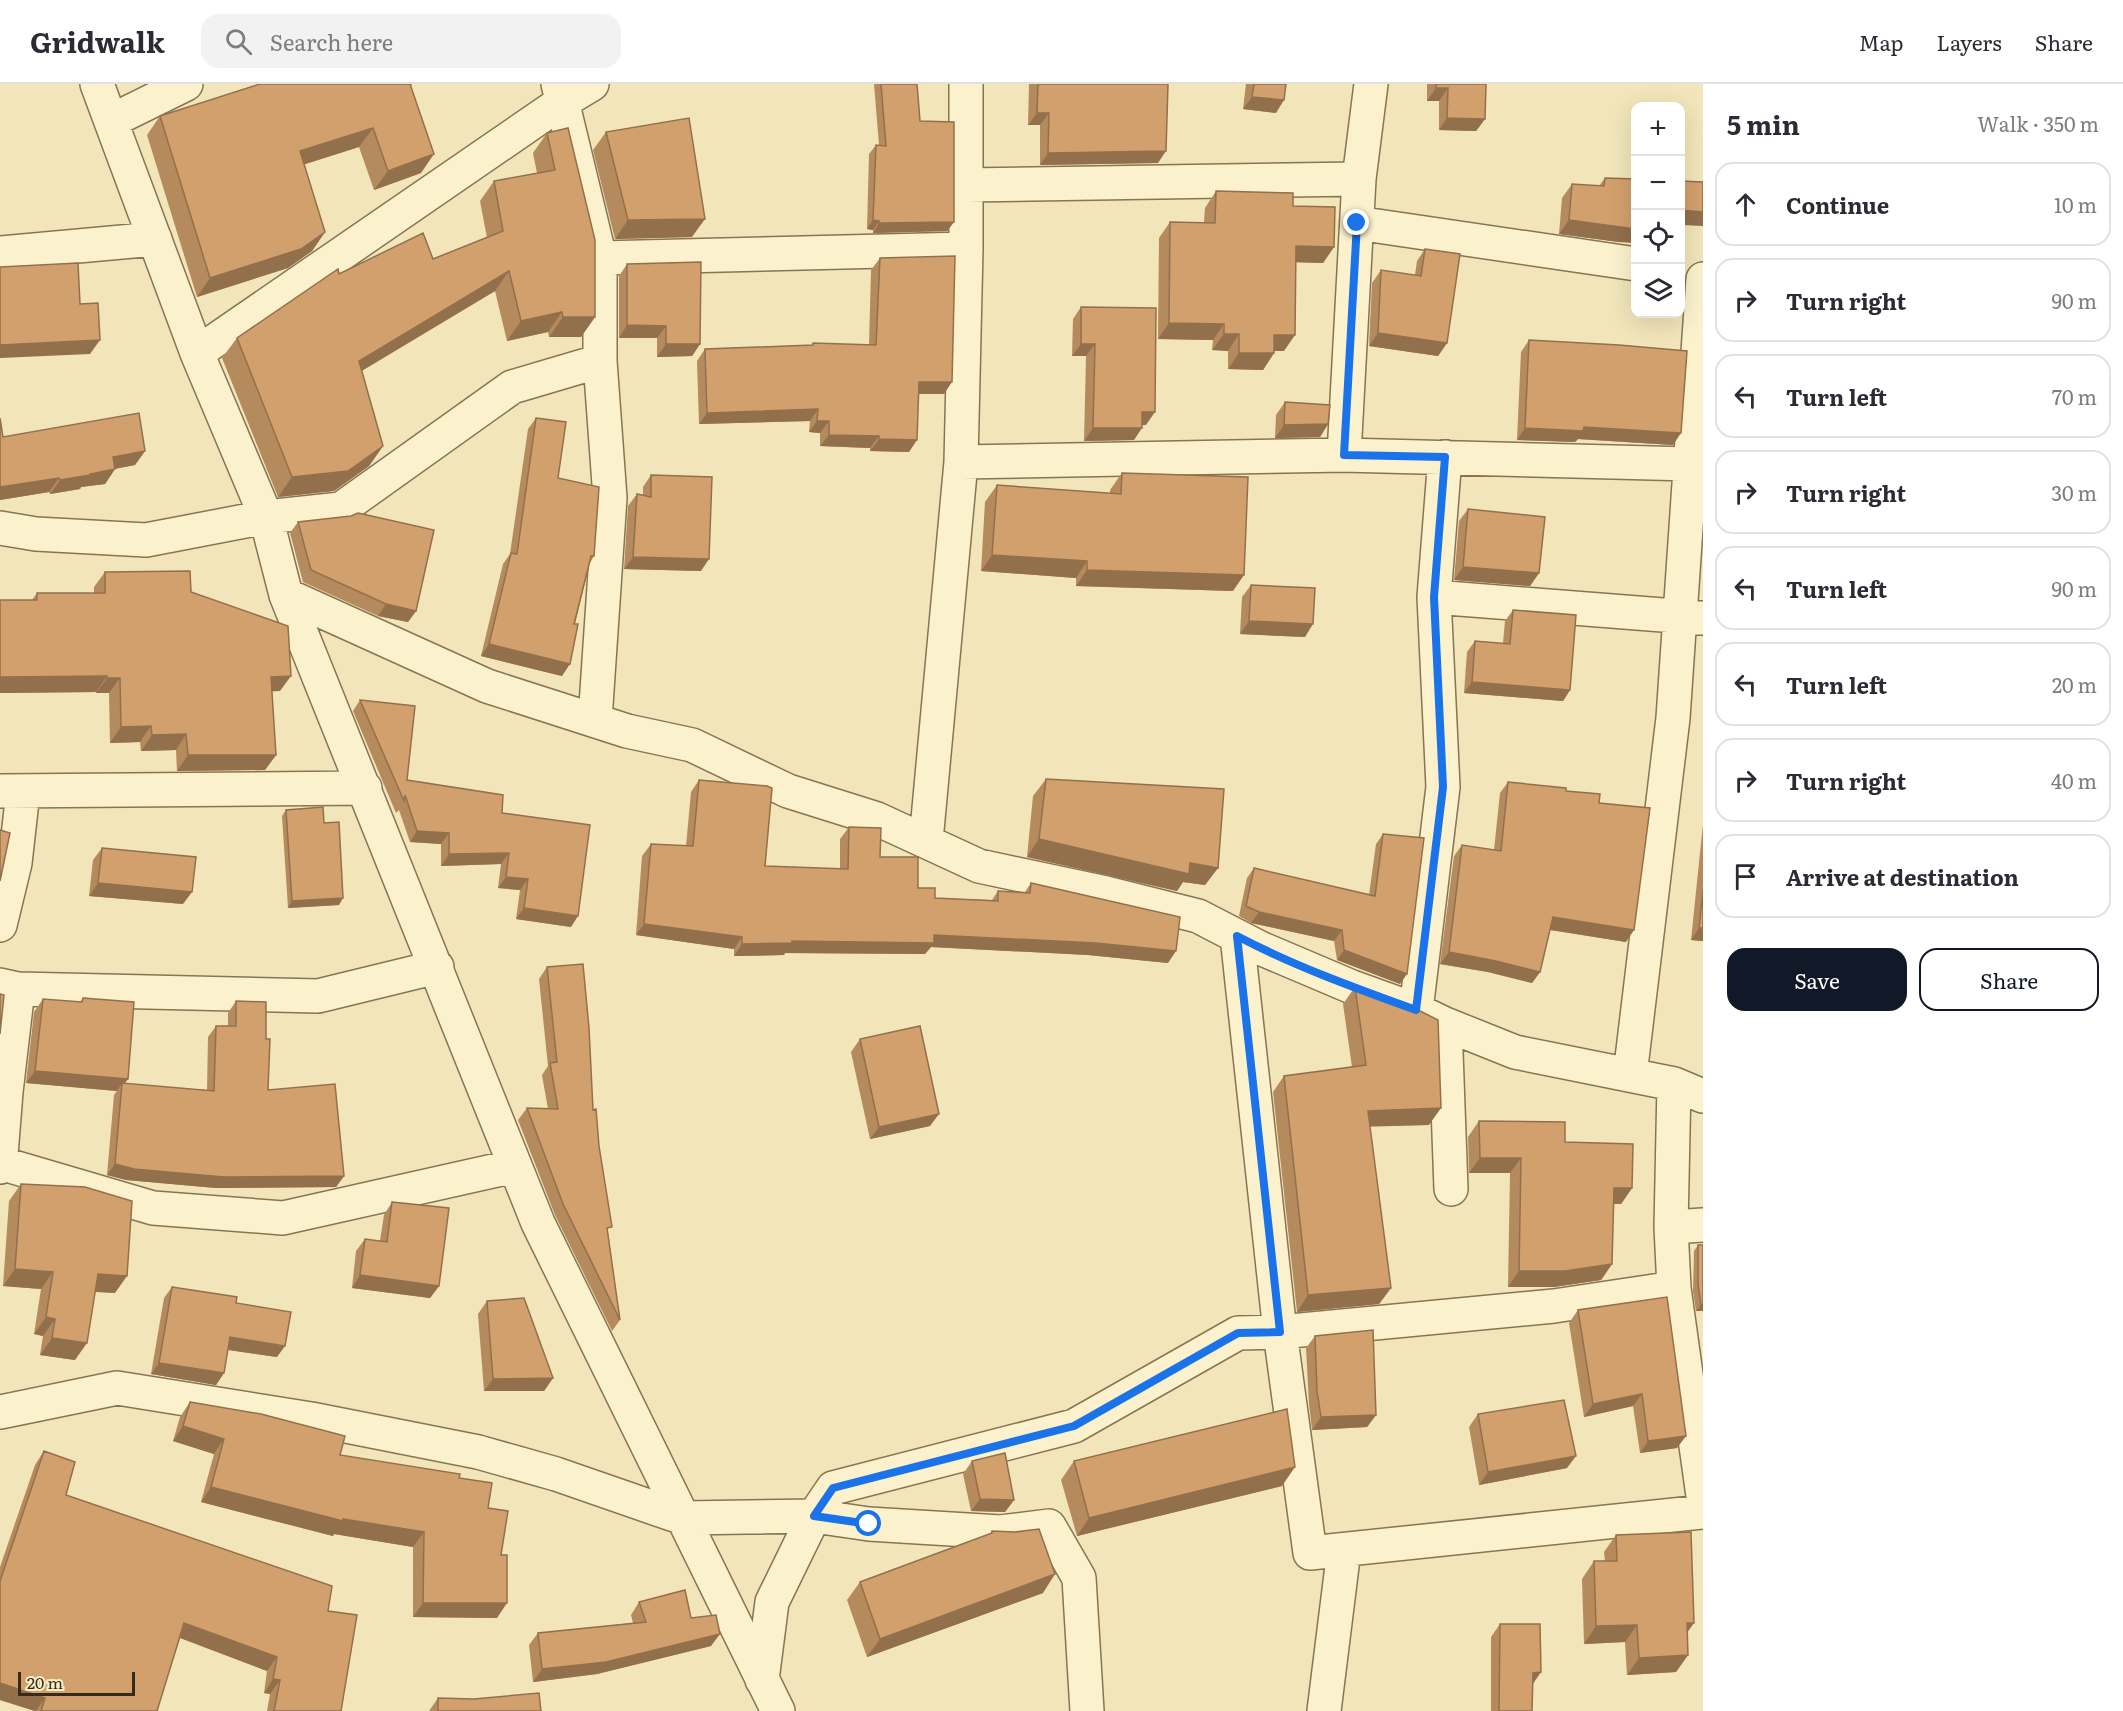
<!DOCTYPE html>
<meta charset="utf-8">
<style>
:root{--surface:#fff;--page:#f2f2f3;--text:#2b2b33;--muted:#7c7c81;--line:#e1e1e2;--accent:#111827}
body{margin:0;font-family:Literata,serif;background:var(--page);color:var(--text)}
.controls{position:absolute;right:18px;top:18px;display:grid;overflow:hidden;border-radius:12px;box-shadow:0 6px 24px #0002}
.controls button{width:54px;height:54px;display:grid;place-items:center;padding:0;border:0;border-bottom:2px solid var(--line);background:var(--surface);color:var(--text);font:30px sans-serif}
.scale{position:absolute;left:18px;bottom:15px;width:117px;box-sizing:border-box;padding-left:6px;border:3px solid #362a19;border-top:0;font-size:16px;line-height:21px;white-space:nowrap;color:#362a19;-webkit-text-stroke:4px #f8efc9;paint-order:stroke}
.stop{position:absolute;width:18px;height:18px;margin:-14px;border:4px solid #1a73e8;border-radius:50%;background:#fff}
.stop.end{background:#1a73e8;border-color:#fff;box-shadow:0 2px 6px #0008}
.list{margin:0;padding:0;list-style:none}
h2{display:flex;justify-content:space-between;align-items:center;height:78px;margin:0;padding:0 24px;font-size:26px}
h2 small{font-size:20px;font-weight:400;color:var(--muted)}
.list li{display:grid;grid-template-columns:39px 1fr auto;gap:18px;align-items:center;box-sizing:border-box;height:84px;margin:0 12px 12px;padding:0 12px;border:2px solid var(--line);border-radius:18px}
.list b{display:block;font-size:22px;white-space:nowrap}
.list em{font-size:20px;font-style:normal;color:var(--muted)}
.actions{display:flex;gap:12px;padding:18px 24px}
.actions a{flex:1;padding:14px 0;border:2px solid var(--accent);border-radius:18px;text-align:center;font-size:21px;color:var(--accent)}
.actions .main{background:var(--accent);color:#fff}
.icon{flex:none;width:33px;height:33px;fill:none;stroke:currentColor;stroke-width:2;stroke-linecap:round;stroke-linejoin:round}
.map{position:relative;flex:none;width:1703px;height:1627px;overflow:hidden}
header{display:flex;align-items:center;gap:36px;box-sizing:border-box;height:84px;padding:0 30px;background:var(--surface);border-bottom:2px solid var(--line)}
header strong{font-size:28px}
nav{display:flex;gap:33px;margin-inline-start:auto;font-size:21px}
.search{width:420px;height:54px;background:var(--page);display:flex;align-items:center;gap:15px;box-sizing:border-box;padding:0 21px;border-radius:18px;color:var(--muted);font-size:22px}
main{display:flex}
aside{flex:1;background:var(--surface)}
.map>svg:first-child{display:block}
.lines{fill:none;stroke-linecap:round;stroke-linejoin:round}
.street-casing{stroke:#887453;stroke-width:36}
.street{stroke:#fbf2cd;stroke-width:33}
.wall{fill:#b58a5d}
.shaded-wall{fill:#93704c}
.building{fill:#d2a06c;stroke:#93704c;stroke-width:1.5}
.route{stroke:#1a73e8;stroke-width:8}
</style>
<header>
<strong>Gridwalk</strong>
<div class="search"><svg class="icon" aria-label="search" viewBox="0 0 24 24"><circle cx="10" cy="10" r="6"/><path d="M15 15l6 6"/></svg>Search here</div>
<nav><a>Map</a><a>Layers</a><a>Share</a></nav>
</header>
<main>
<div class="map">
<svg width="1703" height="1627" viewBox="0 0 1703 1627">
<rect width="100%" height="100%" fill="#f1e5b9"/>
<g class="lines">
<defs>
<path id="street" d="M97 0 197 269 266 433 286 511 538 1139 778 1627
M558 0 600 174V277L610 414 595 636
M111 37 186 0
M966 101 1359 95
M1357 139 1636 180
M0 169 155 155
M600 174 966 165
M197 269 562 18 592 0
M1344 371 1359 95 1371 0
M961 378 1344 371 1691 380
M0 444 36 450 146 456 266 433 341 425 512 303 600 277
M286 511 487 602 627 647 692 661 788 707 877 735 979 782 1106 809 1198 832 1260 864 1352 903 1416 926 1445 940 1515 968 1674 1000 1703 1012
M1434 513 1701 534
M0 707 365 704
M926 757 961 378 966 165V0
M0 841 15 779 23 708
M1237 852 1280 1248 1310 1469 1703 1428
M0 901 18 905 318 912 437 883
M1416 926 1443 703 1434 513 1445 373
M1445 940 1451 1105
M1630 991 1673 634 1703 195
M0 1079 153 1124 283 1134 515 1082
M0 1083 6 1008 18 905
M1671 1143 1674 1000
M1674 1204 1703 1412
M0 1328 117 1304 311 1335 478 1368 556 1390 683 1434 814 1432 869 1440 1000 1448 1049 1442 1079 1494 1087 1627
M762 1596 772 1518 814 1432 833 1404 1074 1342 1238 1249 1280 1248 1554 1222 1674 1204 1671 1143 1703 1141
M1324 1627 1344 1466"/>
</defs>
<use href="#street" class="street-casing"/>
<use href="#street" class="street"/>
</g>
<path class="wall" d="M260 0H412L411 3 421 89 374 106 359 63 304 80 325 148 312 167 288 184 197 213 147 51 160 32Z
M874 0H917L920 37 954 138 947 147 873 149V146L867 145 869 70 876 61H879Z
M1029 0H1168L1158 79 1040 81V41H1028Z
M1246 0H1286L1276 29 1243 25Z
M1427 0H1486L1485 35 1476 47 1439 46V17H1427Z
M606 48 692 153 615 155 593 66Z
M547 49 595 233 581 253H549L548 248 507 257 495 207 361 287 383 362 369 382 334 407 278 413 222 274 237 254 339 190 433 175 487 154 480 117 494 97 537 89 533 69Z
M1605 94 1619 158 1559 150 1562 114 1572 100 1599 102Z
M1216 107 1293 122 1334 163 1323 179 1296 178 1284 267H1274V269L1263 286 1228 285V267L1212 266 1213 256 1158 255 1159 154 1170 138H1204L1205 124Z
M1425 165 1447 259 1438 272 1369 262 1372 199 1381 186 1415 191 1417 177Z
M880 174 944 310H919L909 368 870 367V364L820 362V349L809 348 810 337 699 340 697 277 705 265 812 261 813 259 869 261 871 186Z
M627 180 700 260 692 272 657 273V254H619V192Z
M1081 223 1146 341H1142L1134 356 1084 357 1086 272H1072L1073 235Z
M1529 256 1673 361 1578 355 1575 358 1517 356 1521 268Z
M1285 318 1328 340 1320 353 1275 354 1276 331Z
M0 334 3 353 145 367 135 381 115 385 105 400 81 403 80 405 50 410 49 408 0 416Z
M536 334 558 394 594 472 590 479 562 592 481 572 503 480 510 470 528 345Z
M1122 389 1233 507 1076 502V494L981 487 985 418 997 401 1110 409V406Z
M651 391 701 487 624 485 628 422 637 410 643 411V403Z
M1468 425 1539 489 1530 502 1454 496 1459 437Z
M351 432 416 527 408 538 378 532 303 498 290 449 298 438Z
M105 488 191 508 280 607H272L276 671 265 686 177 687 176 666 141 667 140 658 110 659 109 609H96V608L0 609V516H32L37 509H94V503Z
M1251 501 1305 553 1240 550 1242 513Z
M1513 526 1570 606 1563 617 1464 609 1467 568 1475 557 1503 559 1505 537Z
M360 616 407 696 502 729 571 843 516 835 520 806 498 804 501 780 441 782V760L410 758 399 726 396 729 353 627Z
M1046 695 1218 784 1205 801 1183 798 1177 807 1027 773 1033 712Z
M699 696 765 782 840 785V755L849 743 880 773 918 804 935 814 992 816 998 807 1025 808 1031 799 1168 879 1088 871 931 863 925 870 785 869 784 871 734 872V865L636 851 642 772 651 760 686 762 691 708Z
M1508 698 1566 707 1599 719 1626 858 1550 846 1540 888 1532 899 1488 888 1440 880 1454 772 1462 761 1494 766 1500 709Z
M286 726 324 739 339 821 288 824 282 732Z
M1703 740V857L1691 856Z
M1383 750 1400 900 1337 876 1334 857 1251 839 1239 832 1247 794 1254 784 1369 811 1376 760Z
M102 764 183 820 89 812 93 776Z
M547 883 593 1026 599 1062 608 1148 620 1236 612 1247 555 1131 518 1036 527 1024 548 1025 542 991 548 982 539 895Z
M1355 903 1429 1041 1370 1042 1391 1204 1379 1220 1297 1228 1273 1008 1284 992 1352 983 1343 920Z
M83 914 128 995 124 1000 207 1006 208 953 216 942H228V929L236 917 266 955 268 1006 344 1092 336 1103 216 1104 126 1096 107 1091 114 1011 117 1007 26 999 34 928 43 915 80 918Z
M860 955 930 1042 870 1055 851 968Z
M1479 1037 1565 1058 1632 1104 1621 1120H1613L1612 1180 1601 1196 1554 1203H1508L1510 1089H1469L1468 1053Z
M21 1100 115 1209 95 1208 75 1276 40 1271 43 1252 34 1250 41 1205 3 1202 9 1117Z
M392 1118 439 1202 430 1214 352 1204 356 1167 365 1155 380 1157 384 1131Z
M1698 1161H1703V1227H1696L1693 1207 1694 1167Z
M172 1203 236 1219 277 1273 228 1266 224 1289 216 1301 151 1290 164 1214Z
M1667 1213 1677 1364 1640 1369 1633 1322 1584 1333 1569 1239 1578 1226Z
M487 1217 553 1294 544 1307H484L478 1230Z
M1315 1252 1376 1331 1367 1343 1312 1346 1309 1320 1306 1264Z
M190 1318 340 1371 459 1394 488 1424 501 1471 497 1534 413 1533V1463L334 1450 333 1452 201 1418 214 1370 173 1357 180 1333Z
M1478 1330 1567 1384 1479 1401 1469 1343Z
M44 1367 66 1411 328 1527 341 1627H267L270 1610 264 1609 267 1587 180 1554 157 1627H35L0 1616V1483L35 1381Z
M972 1377 1014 1416 1005 1428 971 1427 963 1390Z
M1074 1377 1282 1402 1077 1452 1061 1396Z
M992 1447 1043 1509 867 1573 847 1516 860 1498 990 1450Z
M1616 1451 1687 1549 1688 1571 1676 1588 1627 1591 1625 1558 1584 1560 1582 1495 1594 1477H1605L1604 1468Z
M639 1518 691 1534 711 1562 597 1590 533 1598 529 1561 538 1549 633 1539 631 1531Z
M1500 1540 1541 1588 1533 1600 1532 1627H1491V1553Z
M438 1614 541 1627H429Z"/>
<path class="shaded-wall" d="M1436 4H1448L1439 17H1427Z
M1252 13 1284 16 1276 29 1243 25Z
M1037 29H1049L1040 41H1028Z
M1447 34 1485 35 1476 47 1439 46Z
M373 44 359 63 287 86 300 67Z
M1166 67 1158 79 1040 81 1048 69Z
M434 70 421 89 374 106 388 87Z
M1680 126 1703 128V142L1680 141Z
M705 135 692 153 615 155 628 136Z
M873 136 879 137 873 146 867 145Z
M1569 136 1635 145V159L1619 158 1559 150Z
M954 138 947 147 873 149 879 139Z
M325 148 312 167 288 184 197 213 210 194Z
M1296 162 1334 163 1323 179 1285 178Z
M509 187 495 207 345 297 359 277Z
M562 228 548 248 507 257 521 237Z
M563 233H595L581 253H549Z
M1169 239 1224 240 1213 256 1158 255Z
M627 241 666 242 657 254H619Z
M1378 249 1447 259 1438 272 1369 262Z
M1224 250H1239L1228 267 1212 266Z
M1274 251H1295L1284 267H1263Z
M100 256 90 270 0 274V261Z
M666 260H700L692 272 657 273Z
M1081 260H1095L1086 272H1072Z
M1239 269H1274L1263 286 1228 285Z
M919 298H952L944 310H911Z
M818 325 810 337 699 340 707 329Z
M1142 328H1155L1146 341H1134Z
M817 337H829L820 349 809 348Z
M1328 340 1320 353 1275 354 1284 341Z
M1584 343 1681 349 1673 361 1578 355 1575 358 1517 356 1525 344Z
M1093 344H1142L1134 356 1084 357Z
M829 351 879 352 870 364 820 362Z
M879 355 917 356 909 368 870 367Z
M383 362 369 382 334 407 278 413 292 393Z
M145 367 135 381 103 387 113 373Z
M115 385 105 400 81 403 80 405 50 410 60 396Z
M59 394 49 408 0 416V403Z
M992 471 1087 477 1076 494 981 487Z
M633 473 709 475 701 487 624 485Z
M1463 483 1539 489 1530 502 1454 496Z
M1087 486 1244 491 1233 507 1076 502Z
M386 520 416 527 408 538 378 532Z
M1249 537 1313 540 1305 553 1240 550Z
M489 560 570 580 562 592 481 572Z
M107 592 96 608 0 609V593Z
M291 592 280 607 260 608 271 593Z
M107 594H120L109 609H96Z
M1472 598 1570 606 1563 617 1464 609Z
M151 642 140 658 110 659 121 643Z
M186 650 176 666 141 667 152 651Z
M188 671H276L265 686 177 687Z
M417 747 449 749 441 760 410 758Z
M1039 755 1218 784 1205 801 1183 798 1177 807 1027 773Z
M509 769 501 780 441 782 449 770Z
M506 793 528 795 520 806 498 804Z
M98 799 192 808 183 820 89 812Z
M343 814 339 821 288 824 292 817Z
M524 824 578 832 571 843 516 835Z
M1259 828 1342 846 1334 857 1251 839Z
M1553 833 1634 846 1626 858 1545 845Z
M644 840 742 853 734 865 636 851Z
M1699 844H1703V857L1691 856Z
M934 851 1096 859 1176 867 1168 879 1088 871 931 863 925 870 785 869 784 871 734 872 742 860 792 857Z
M1344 866 1407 890 1400 900 1337 876Z
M1449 868 1496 877 1540 888 1532 899 1488 888 1440 880Z
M35 987 128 995 121 1004 122 999 117 1007 26 999Z
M1441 1024 1429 1041 1357 1043 1368 1027Z
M939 1030 930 1042 870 1055 879 1043Z
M1480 1074H1521L1510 1089H1469Z
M115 1080 344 1092 336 1103 216 1104 126 1096 107 1091Z
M1614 1104H1632L1621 1120H1603Z
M1612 1180 1601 1196 1554 1203H1508L1519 1187Z
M15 1185 53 1188 41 1205 3 1202Z
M98 1190 127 1192 115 1209 86 1207Z
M360 1191 439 1202 430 1214 352 1204Z
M1391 1204 1379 1220 1297 1228 1308 1211Z
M1701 1221H1703V1227H1696Z
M46 1233 55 1235 43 1252 34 1250Z
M230 1253 285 1262 277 1273 222 1265Z
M52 1254 87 1259 75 1276 40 1271Z
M159 1279 224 1289 216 1301 151 1290Z
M553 1294 544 1307H484L493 1295Z
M1642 1310 1633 1322 1584 1333 1593 1320Z
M1376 1331 1367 1343 1312 1346 1321 1333Z
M183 1342 224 1355 214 1370 173 1357Z
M1686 1352 1677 1364 1640 1369 1648 1357Z
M1576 1372 1567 1384 1479 1401 1488 1388Z
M1295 1383 1282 1402 1077 1452 1089 1434Z
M211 1403 343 1435 424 1448 413 1463 334 1450 333 1452 201 1418Z
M980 1415 1014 1416 1005 1428 971 1427Z
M1055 1490 1043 1509 867 1573 880 1555Z
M423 1519H507L497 1534 413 1533Z
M184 1539 277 1573 267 1587 175 1552Z
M1687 1539H1694L1682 1556Z
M1637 1541 1625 1558 1584 1560 1596 1542Z
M720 1550 711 1562 597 1590 533 1598 542 1585Z
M1688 1571 1676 1588 1627 1591 1639 1574Z
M1541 1588 1532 1600 1533 1589Z
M273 1595 280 1596 270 1610 264 1609Z
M0 1599 45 1614 36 1627H35L0 1616Z"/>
<path class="building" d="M260 0H410L434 70 388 87 373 44 300 67 325 148 301 165 210 194 160 32Z
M881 0H917L920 37 954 38V138L879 139V137L873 136 876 61 886 62Z
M1038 0H1168L1166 67 1048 69 1049 29H1037Z
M1254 0H1286L1284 16 1252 13Z
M1436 0H1486L1485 35 1447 34 1448 4H1436Z
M689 34 705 135 628 136 606 48Z
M568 44 595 156V233H563L562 228 521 237 509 187 359 277 383 362 348 387 292 393 237 254 338 185 339 190 423 149 433 175 503 147 494 97 555 86 547 49Z
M1605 94 1635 95V145L1569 136 1572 100 1604 102Z
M1680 97 1703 98V128L1680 126Z
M1216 107 1293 109V122L1335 123 1334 163 1296 162 1295 251H1274V269H1239V250H1224V240L1169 239 1170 138 1215 139Z
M1425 165 1460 170 1447 259 1378 249 1381 186 1421 192Z
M955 172 952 298H919L917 356 879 355V352L829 351V337H817L818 325 707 329 705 265 813 261V259L876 261 880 174Z
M701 178 700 260H666V242L627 241V180Z
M78 179 80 220 98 219 100 256 0 261V183Z
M1081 223 1156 224 1155 328H1142V344H1093L1095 260H1081Z
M1529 256 1619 261 1687 267 1681 349 1584 343 1583 347 1525 344Z
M1285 318 1330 321 1328 340 1284 341Z
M139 329 145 367 113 373 115 385 90 390V391L60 396 59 394 0 403V334L3 353Z
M536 334 566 338 558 394 599 403 594 472H591L574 540H578L570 580 489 560 511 469 517 470Z
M1122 389 1248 393 1244 491 1087 486V477L992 471 997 401 1121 410Z
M651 391 712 393 709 475 633 473 637 410 651 413Z
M1468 425 1545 433 1539 489 1463 483Z
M358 429 434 446 416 527 386 520 311 486 298 438 351 432Z
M190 487 191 508 288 542 291 592 271 593 276 671H188L186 650 152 651 151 642 121 643 120 594H107V592L0 593V516H37V509H105V488Z
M1251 501 1315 504 1313 540 1249 537Z
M1513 526 1576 531 1570 606 1472 598 1475 557 1510 560Z
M360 616 415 622 407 696 503 711 502 729 590 741 578 832 524 824 528 795 506 793 509 769 449 770V749L417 747 405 711 404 717Z
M1046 695 1224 705 1218 784 1190 779 1189 790 1039 755Z
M699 696 767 702 772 704 765 782 848 785 849 743 881 744 880 773H918V804H935V814L998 817V807L1030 809 1031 799 1180 833 1176 867 1096 859 934 851V859L792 857V859L742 860V853L644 840 651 760 693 762Z
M1508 698 1566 704V707L1600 710 1599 719 1650 724 1634 846 1553 833 1540 888 1496 877 1449 868 1462 761 1501 767Z
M323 723 324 739 339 738 343 814 292 817 286 726Z
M0 746 10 749 0 797Z
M1383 750 1424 754 1407 890 1344 866 1342 846 1259 828 1246 822 1254 784 1375 812Z
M102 764 196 773 192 808 98 799Z
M1703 807V844H1699Z
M583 880 589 944 593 1026 596 1025 599 1062 612 1143 607 1144 620 1236 563 1120 527 1024 558 1025 550 979 557 978 547 883Z
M1355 903 1420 927 1438 936 1441 1024 1368 1027 1391 1204 1308 1211 1284 992 1366 981Z
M0 910 4 911 0 950Z
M83 914 134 918 128 995 35 987 43 915 82 918Z
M236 917 266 918V955H270L268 1006 335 1000 344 1092 224 1093 134 1085 115 1080 122 999 214 1007 216 942H236Z
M920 942 939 1030 879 1043 860 955Z
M1479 1037 1565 1038V1058L1633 1060 1632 1104H1614L1612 1180 1565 1187H1519L1521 1074H1480Z
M21 1100 85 1103 132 1117 127 1192 98 1190 87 1259 52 1254 55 1235 46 1233 53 1188 15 1185Z
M392 1118 449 1124 439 1202 360 1191 365 1155 387 1158Z
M1698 1161H1703V1221H1701L1698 1200Z
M172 1203 237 1213 236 1219 291 1228 285 1262 230 1253 224 1289 159 1279Z
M1667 1213 1686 1352 1648 1357 1642 1310 1593 1320 1578 1226Z
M524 1214 553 1294 493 1295 487 1217Z
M1373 1246 1376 1331 1321 1333 1317 1307 1315 1252Z
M1564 1316 1576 1372 1488 1388 1478 1330Z
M190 1318 261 1330 345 1352 340 1371 460 1390 459 1394 492 1399 488 1424 508 1427 501 1471H507V1519H423L424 1448 343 1435V1437L211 1403 224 1355 183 1342Z
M1287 1325 1295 1383 1089 1434 1074 1377Z
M44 1367 75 1378 66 1411 332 1502 328 1527 357 1531 341 1627H274L280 1596 273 1595 277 1573 184 1539 157 1627H41L45 1614 0 1599V1497Z
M1005 1369 1014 1416 980 1415 972 1377Z
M1039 1445 1055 1490 880 1555 860 1498 992 1449V1447L1015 1448Z
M1691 1448 1694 1539H1687L1688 1571 1639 1574 1637 1541 1596 1542 1594 1477H1617L1616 1451Z
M685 1506 691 1534 716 1531 720 1550 606 1578 542 1585 538 1549 646 1538 639 1518Z
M1500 1540H1540L1541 1588 1533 1589 1532 1627H1499Z
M539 1609 541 1627H438V1614L474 1615Z"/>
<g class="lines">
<path class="route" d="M869 1440 814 1432 833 1404 1074 1342 1238 1249 1280 1248 1237 852C1294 882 1355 904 1416 926L1443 703 1434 513 1445 373 1344 371 1357 139"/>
</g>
</svg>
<div class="controls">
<button>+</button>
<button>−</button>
<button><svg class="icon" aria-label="locate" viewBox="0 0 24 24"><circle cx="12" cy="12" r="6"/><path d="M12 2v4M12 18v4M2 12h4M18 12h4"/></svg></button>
<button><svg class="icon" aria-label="layers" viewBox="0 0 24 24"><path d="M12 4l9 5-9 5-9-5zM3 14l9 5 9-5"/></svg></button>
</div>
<div class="scale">20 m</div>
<div class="stop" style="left:869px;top:1440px"></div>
<div class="stop end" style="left:1357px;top:139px"></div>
</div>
<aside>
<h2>5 min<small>Walk · 350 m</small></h2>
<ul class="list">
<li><svg class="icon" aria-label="ahead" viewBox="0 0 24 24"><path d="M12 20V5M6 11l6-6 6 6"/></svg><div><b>Continue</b></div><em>10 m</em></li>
<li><svg class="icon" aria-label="right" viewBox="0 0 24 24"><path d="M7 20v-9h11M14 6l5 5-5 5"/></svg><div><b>Turn right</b></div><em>90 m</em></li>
<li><svg class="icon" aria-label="left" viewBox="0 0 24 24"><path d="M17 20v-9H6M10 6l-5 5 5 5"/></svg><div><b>Turn left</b></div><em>70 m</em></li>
<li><svg class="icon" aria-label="right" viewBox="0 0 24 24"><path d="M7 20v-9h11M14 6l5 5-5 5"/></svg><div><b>Turn right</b></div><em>30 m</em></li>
<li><svg class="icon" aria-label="left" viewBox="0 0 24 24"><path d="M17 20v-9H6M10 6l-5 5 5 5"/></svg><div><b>Turn left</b></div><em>90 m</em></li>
<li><svg class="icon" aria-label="left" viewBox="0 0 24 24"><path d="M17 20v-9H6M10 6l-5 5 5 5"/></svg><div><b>Turn left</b></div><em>20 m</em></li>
<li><svg class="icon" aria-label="right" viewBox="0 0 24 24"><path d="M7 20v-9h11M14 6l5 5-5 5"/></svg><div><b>Turn right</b></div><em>40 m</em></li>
<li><svg class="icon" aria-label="arrive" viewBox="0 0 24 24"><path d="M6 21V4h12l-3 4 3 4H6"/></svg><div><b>Arrive at destination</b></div></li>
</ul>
<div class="actions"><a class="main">Save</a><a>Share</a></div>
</aside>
</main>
